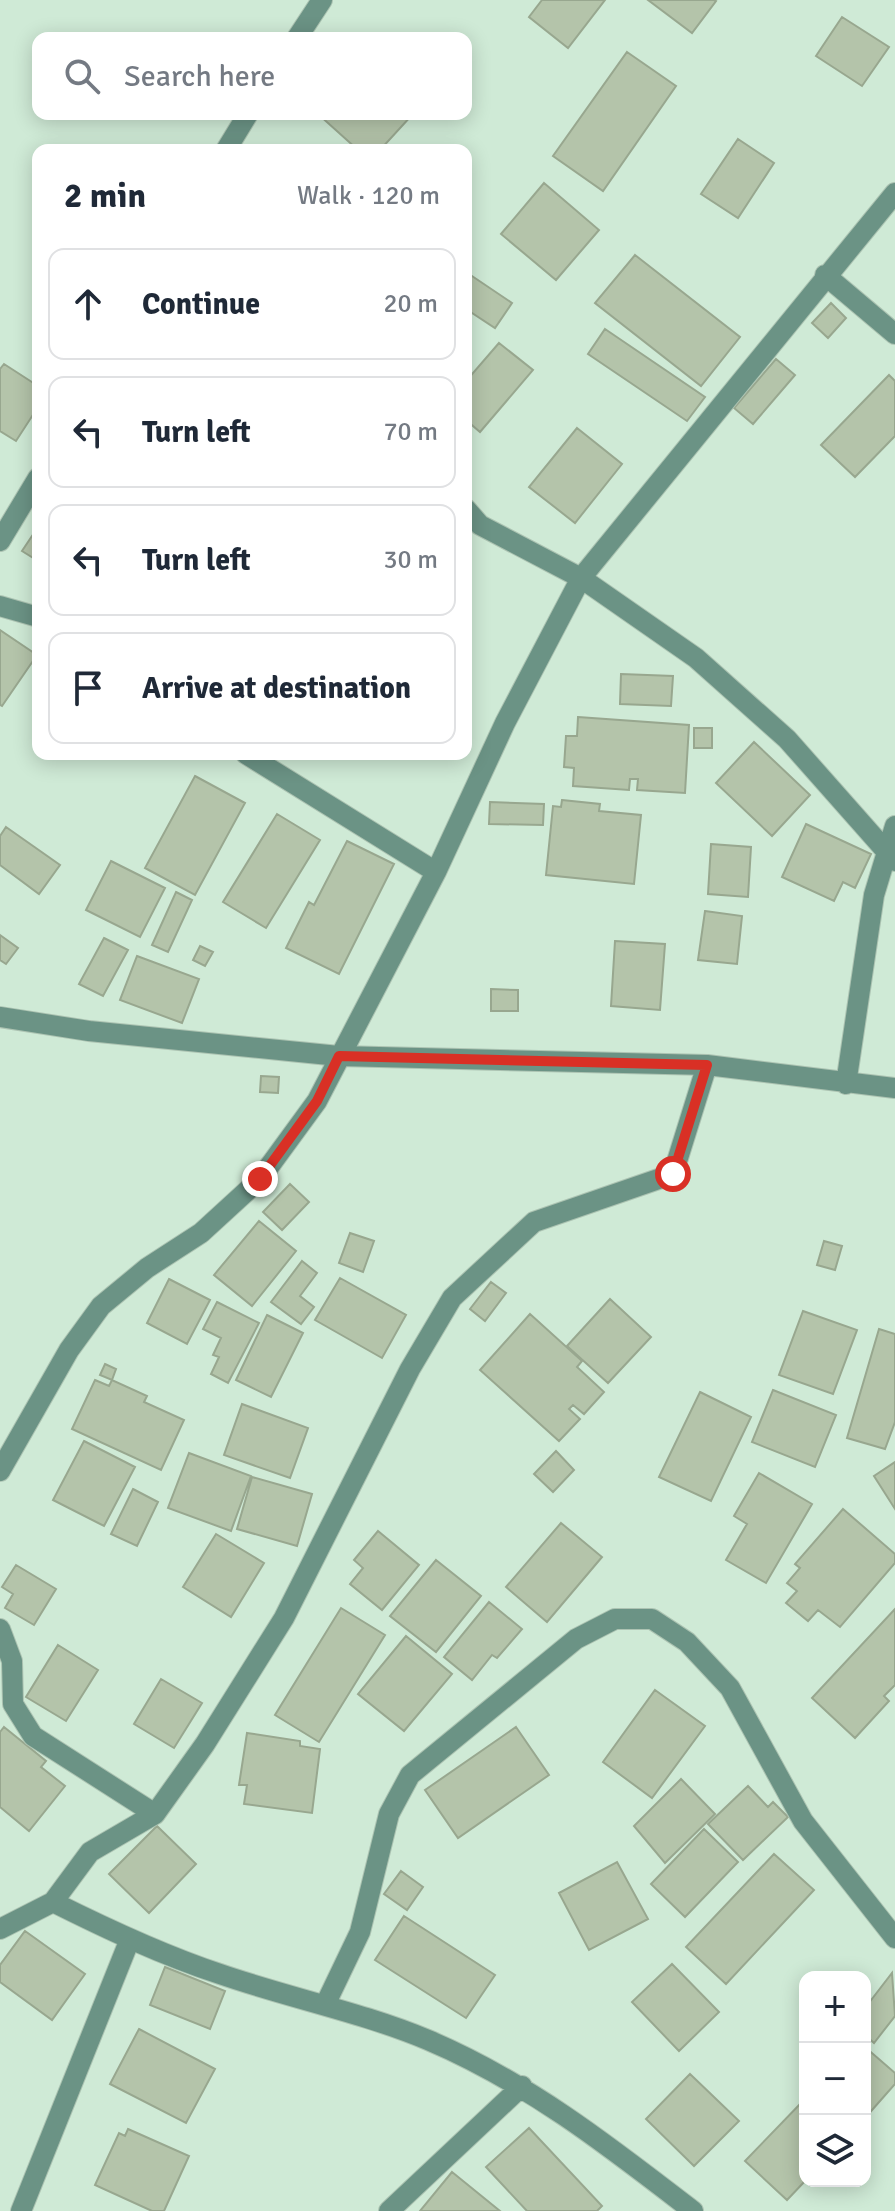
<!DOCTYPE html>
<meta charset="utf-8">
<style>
:root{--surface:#fff;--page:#f2f2f3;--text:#1f2937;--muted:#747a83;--line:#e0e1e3}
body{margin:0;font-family:Signika,sans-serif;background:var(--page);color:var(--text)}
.controls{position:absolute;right:24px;bottom:24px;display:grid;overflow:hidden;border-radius:16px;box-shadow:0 4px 20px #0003}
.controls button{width:72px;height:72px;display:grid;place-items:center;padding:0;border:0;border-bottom:2px solid var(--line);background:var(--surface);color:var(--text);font:40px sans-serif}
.stop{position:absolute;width:24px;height:24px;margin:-18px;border:6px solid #d93025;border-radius:50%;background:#fff}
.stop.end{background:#d93025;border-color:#fff;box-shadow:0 2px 8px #0008}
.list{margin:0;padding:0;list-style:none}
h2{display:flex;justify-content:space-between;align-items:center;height:104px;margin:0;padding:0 32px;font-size:34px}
h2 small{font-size:26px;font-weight:400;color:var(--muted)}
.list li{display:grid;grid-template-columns:52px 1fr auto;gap:24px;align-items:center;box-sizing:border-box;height:112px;margin:0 16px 16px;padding:0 16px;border:2px solid var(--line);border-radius:16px}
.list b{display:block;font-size:30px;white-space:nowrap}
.list em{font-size:26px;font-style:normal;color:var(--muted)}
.icon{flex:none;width:44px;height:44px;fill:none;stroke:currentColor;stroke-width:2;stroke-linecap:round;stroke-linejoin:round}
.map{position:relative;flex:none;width:895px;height:2211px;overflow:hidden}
.search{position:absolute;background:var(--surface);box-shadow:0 4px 20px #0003;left:32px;top:32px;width:440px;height:88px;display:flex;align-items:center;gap:20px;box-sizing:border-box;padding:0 28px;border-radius:16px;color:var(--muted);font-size:30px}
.panel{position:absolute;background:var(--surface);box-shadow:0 4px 20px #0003;left:32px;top:144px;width:440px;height:616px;border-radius:16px}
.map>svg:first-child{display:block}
.building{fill:#b4c4aa;stroke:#98a78f;stroke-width:2}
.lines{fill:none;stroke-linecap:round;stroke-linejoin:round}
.minor-casing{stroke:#acc3b2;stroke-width:22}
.minor{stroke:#6b9385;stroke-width:20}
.route{stroke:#d93025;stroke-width:10}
</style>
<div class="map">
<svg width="895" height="2211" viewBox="0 0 895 2211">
<rect width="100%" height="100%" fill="#cfead6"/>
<path class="building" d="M542 0H605L568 48 529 17Z
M648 0H714L716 1 692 33Z
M842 17 889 47 862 86 816 56Z
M627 52 676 86 603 191 553 156Z
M318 114H411L412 115 380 150H358Z
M738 139 774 163 738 218 701 194Z
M544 183 599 230 556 280 501 234Z
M635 255 740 337 701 386 595 303Z
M466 272 512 303 495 328 466 309Z
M831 303 846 318 828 338 812 323Z
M605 329 705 397 687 421 588 354Z
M499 343 533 370 480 432 466 420V381Z
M776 359 795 375 753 424 734 408Z
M4 364 38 386V407L16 441 0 431V369Z
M889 375 895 381V436L855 477 821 445Z
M577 428 622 464 575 523 529 487Z
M38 527V561L22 551Z
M0 630 37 655 2 706 0 705Z
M621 674 673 676 671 706 620 704Z
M578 717 689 725 685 793 637 790 638 779H630L629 790 573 786 574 768 564 767 566 736H577Z
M694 728H712V748H694Z
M754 742 810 795 772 836 716 783Z
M195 776 245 803 195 895 145 868Z
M562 800 600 804 599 811 641 815 634 884 546 875 553 806 561 807Z
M490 802 544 804 543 825 489 824Z
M277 814 320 840 266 928 223 902Z
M806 824 871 854 855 888 843 882 834 901 782 877Z
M6 827 60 865 39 894 0 865V836Z
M347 841 394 864 339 974 286 948 309 902 314 905Z
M711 844 751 847 748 897 708 894Z
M111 861 165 888 140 937 86 910Z
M176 892 192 900 168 952 152 945Z
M705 911 742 916 737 964 698 960Z
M0 935 18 948 6 964 0 960Z
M104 938 128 950 103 996 79 984Z
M615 941 665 944 660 1010 611 1006Z
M200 946 213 952 205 966 193 960Z
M137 956 199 979 182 1023 120 1000Z
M491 989 518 990V1011H491Z
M261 1076 279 1077 278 1093 260 1092Z
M290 1184 309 1202 282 1230 263 1212Z
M259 1221 296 1251 252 1306 214 1275Z
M350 1233 374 1241 363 1272 339 1263Z
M824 1241 842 1246 835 1270 817 1265Z
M302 1261 317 1273 300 1296 314 1307 301 1324 271 1302Z
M340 1278 406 1315 382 1358 315 1320Z
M169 1279 210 1300 187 1344 147 1323Z
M491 1282 506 1293 485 1321 470 1309Z
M610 1299 651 1337 608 1383 567 1346Z
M217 1302 259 1323 228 1383 211 1374 219 1357 213 1355 221 1338 203 1329Z
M803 1311 857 1330 833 1394 779 1375Z
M530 1314 582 1361 577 1367 604 1392 584 1414 573 1405 569 1409 580 1419 559 1441 480 1370Z
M267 1315 303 1333 271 1397 236 1380Z
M879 1329 895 1334V1422L885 1449 847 1438Z
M105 1364 116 1369 112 1380 100 1375Z
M95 1380 109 1386 112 1380 147 1396 144 1402 184 1420 161 1470 72 1429Z
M773 1390 836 1415 815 1467 752 1442Z
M700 1392 751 1417 711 1501 659 1477Z
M242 1404 308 1428 290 1478 224 1455Z
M84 1441 135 1467 104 1526 53 1500Z
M556 1451 574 1470 553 1492 534 1474Z
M189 1453 251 1476 231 1531 168 1508Z
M895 1462V1509L874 1476Z
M759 1473 812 1504 766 1583 726 1560 747 1524 734 1516Z
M252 1477 312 1494 297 1546 237 1529Z
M133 1489 158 1502 137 1546 111 1534Z
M843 1509 895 1554V1563L840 1627 818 1610 808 1621 786 1603 797 1591 787 1583 800 1568 795 1564Z
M561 1523 602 1557 547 1622 506 1587Z
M378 1531 419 1565 382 1610 350 1584 363 1568 354 1560Z
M216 1534 264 1563 231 1617 183 1587Z
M436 1560 481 1596 436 1652 390 1616Z
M16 1565 56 1589 34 1625 5 1608 13 1594 2 1587Z
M489 1602 522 1629 497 1658 492 1655 472 1680 444 1657Z
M341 1608 385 1635 319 1742 275 1715Z
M895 1609V1685L884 1696 889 1701 855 1738 812 1698Z
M406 1636 452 1674 404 1731 358 1694Z
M58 1645 98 1670 66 1721 26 1697Z
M161 1679 202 1703 174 1748 134 1724Z
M655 1690 705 1726 652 1798 603 1762Z
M4 1727 46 1761 41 1767 65 1786 29 1831 0 1807V1732Z
M516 1727 549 1775 458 1838 425 1790Z
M247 1733 300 1741V1746L320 1749 312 1813 244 1804 247 1785H239Z
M681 1779 715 1814 665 1863 634 1826Z
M748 1786 768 1807 773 1802 788 1817 743 1860 708 1824Z
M157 1826 196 1864 149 1913 109 1874Z
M704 1829 738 1862 685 1917 651 1884Z
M774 1854 814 1890 726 1984 686 1947Z
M617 1862 648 1919 589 1950 559 1893Z
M401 1871 423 1887 407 1910 384 1894Z
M404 1916 495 1975 466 2018 375 1960Z
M25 1931 85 1974 52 2020 0 1982V1965Z
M672 1964 719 2012 679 2051 632 2002Z
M165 1967 225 1991 210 2029 150 2005Z
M892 1973 895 2016 874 2043 865 2035V2008Z
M139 2029 215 2069 186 2123 110 2084Z
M865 2047 895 2073V2084L865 2118Z
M690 2074 739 2121 694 2166 646 2119Z
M803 2101 805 2181 787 2200 745 2161Z
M529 2128 602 2206 597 2211H527L486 2167Z
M128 2129 189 2156 164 2211H152L95 2185 119 2133 125 2136Z
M452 2172 500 2211H420Z"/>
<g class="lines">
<defs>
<path id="minor" d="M297 38 322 0
M226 150 248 114
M825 275 895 334
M466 509 480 525 581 578 696 658 787 739 895 861
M0 541 38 478
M0 606 38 617
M246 754 436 872
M0 1017 89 1031 339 1056 707 1065 895 1088
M846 1084 874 895 895 826
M0 1471 69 1350 101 1306 147 1268 201 1233 260 1179 317 1101 436 872 505 723 581 578 895 193
M0 1629 12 1661 13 1704 33 1736 155 1814
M53 1902C107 1929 162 1955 220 1974 289 1998 361 2012 428 2040 527 2082 609 2146 693 2211
M0 1929 53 1902 90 1852 155 1814 205 1744 284 1618 410 1369 452 1298 534 1222 673 1174 707 1065
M325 2005 360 1932 389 1814 410 1775 576 1639 615 1619H652L687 1642 730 1688 803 1821 895 1938
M21 2211 130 1939
M389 2211 522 2086"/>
</defs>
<use href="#minor" class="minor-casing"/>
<use href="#minor" class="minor"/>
</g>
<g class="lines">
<path class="route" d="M260 1179 317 1101 339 1056 707 1065 673 1174"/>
</g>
</svg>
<div class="controls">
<button>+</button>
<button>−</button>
<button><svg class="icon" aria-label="layers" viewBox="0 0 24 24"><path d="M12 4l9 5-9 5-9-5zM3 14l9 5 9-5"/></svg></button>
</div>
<div class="stop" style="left:673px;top:1174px"></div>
<div class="stop end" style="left:260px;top:1179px"></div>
<div class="search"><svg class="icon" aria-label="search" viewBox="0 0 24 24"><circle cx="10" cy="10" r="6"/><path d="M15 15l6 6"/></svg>Search here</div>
<section class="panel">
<h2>2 min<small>Walk · 120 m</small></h2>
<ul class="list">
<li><svg class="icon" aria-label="ahead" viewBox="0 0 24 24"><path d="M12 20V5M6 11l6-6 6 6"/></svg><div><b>Continue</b></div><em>20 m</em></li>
<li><svg class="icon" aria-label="left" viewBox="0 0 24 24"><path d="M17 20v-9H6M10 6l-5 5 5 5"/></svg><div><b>Turn left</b></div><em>70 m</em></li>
<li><svg class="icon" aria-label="left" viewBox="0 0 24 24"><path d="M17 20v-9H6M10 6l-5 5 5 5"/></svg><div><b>Turn left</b></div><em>30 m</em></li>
<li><svg class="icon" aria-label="arrive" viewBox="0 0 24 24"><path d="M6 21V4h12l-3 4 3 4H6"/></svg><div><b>Arrive at destination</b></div></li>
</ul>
</section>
</div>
